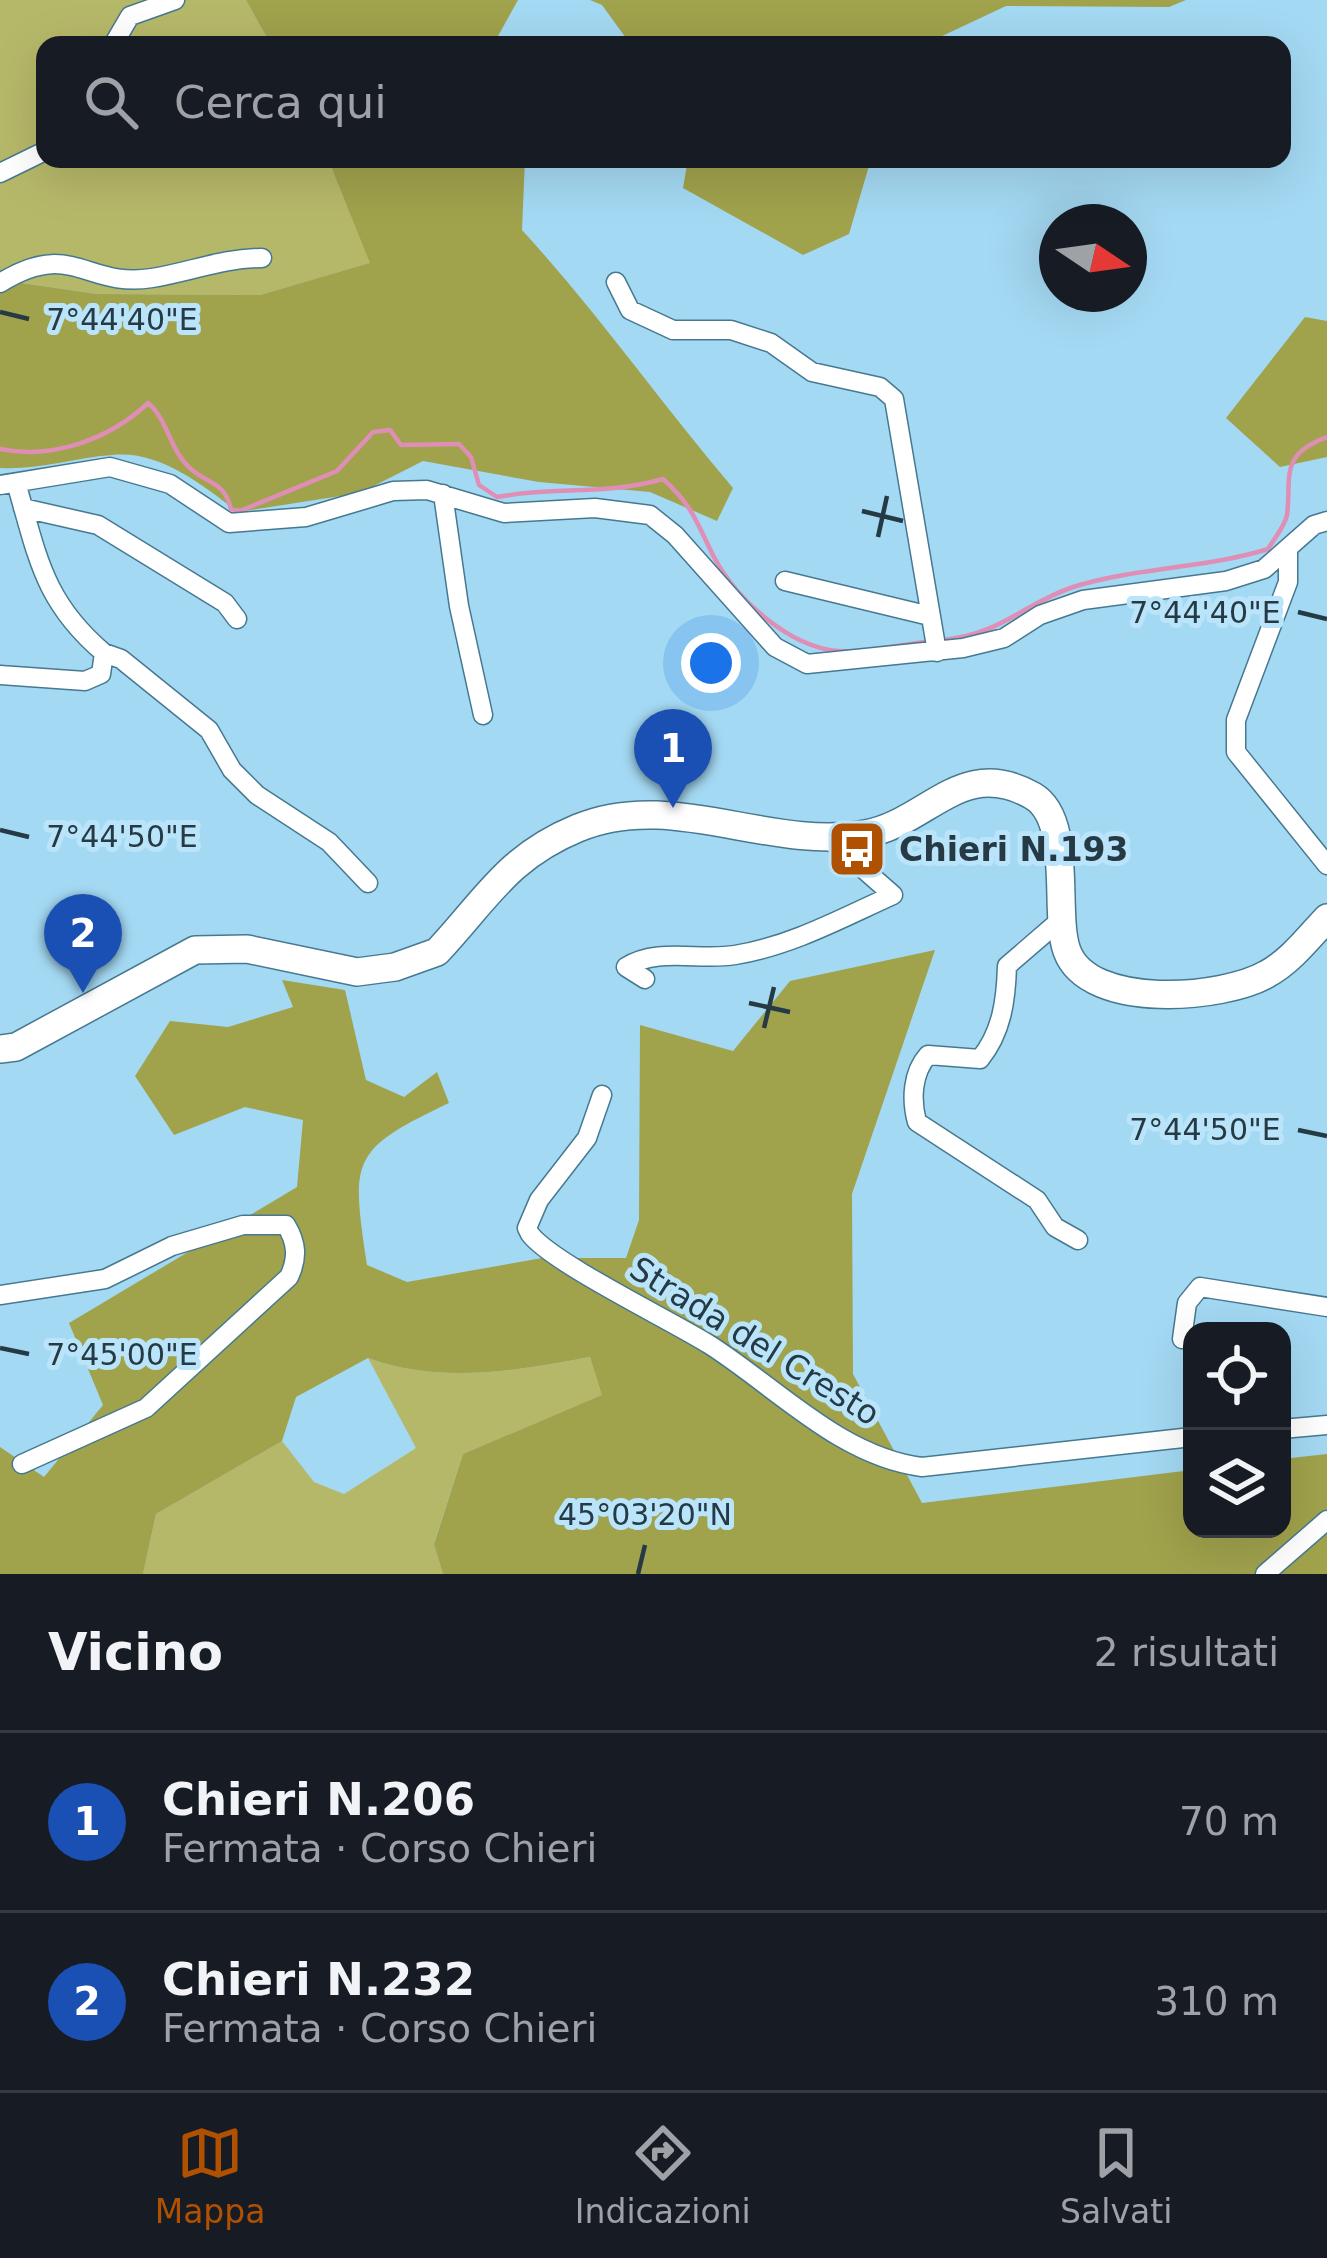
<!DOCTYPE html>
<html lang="it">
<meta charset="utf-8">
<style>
:root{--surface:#171b24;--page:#242831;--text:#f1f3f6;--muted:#9ea1a6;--line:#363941;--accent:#b05102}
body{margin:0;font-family:"DejaVu Sans",sans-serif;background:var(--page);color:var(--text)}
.controls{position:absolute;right:36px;bottom:36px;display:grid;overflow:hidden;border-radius:24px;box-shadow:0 12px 48px #0002}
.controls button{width:108px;height:108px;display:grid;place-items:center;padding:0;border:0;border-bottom:3px solid var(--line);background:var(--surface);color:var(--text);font:60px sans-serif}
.compass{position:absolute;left:1039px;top:204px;width:108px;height:108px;border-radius:50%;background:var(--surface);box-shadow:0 12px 48px #0002;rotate:103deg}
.you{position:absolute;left:711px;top:663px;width:42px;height:42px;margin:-30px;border:9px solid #fff;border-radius:50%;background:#1a73e8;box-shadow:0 0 0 18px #1a73e833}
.badge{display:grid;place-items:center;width:78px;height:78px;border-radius:50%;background:var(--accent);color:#fff;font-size:39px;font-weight:700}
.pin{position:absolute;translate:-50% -99px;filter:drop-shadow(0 3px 6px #0008)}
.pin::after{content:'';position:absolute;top:63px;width:42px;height:36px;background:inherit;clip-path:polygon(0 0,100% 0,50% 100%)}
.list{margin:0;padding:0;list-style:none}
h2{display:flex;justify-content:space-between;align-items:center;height:156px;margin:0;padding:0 48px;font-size:51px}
h2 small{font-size:39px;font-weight:400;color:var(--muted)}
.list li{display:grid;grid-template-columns:78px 1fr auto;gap:36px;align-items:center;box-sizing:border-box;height:180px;padding:0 48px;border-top:3px solid var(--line)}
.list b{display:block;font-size:45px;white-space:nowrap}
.list p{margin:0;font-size:39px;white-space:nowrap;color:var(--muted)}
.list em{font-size:39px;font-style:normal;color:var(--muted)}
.icon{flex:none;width:66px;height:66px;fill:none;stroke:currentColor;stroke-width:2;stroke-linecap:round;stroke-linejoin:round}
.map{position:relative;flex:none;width:1327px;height:1574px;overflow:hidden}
.search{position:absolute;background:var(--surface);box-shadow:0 12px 48px #0002;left:36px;right:36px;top:36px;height:132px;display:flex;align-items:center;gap:30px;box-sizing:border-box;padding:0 42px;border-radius:24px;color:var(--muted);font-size:45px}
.sheet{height:516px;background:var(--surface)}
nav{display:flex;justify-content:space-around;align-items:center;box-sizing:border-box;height:168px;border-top:3px solid var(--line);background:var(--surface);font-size:33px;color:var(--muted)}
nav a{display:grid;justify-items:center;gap:6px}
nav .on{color:var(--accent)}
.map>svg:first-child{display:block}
.green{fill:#b6b869}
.forest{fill:#a1a24c}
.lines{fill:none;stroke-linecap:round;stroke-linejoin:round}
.stream{stroke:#df8eb5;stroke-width:4.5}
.street-casing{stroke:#467990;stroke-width:21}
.secondary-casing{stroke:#467990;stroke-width:30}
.street{stroke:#fff;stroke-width:18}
.secondary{stroke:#fff;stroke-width:27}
.ticks{fill:none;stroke:#253a45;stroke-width:4.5}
.labels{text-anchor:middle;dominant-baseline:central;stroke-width:10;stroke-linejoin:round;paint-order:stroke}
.poi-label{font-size:33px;font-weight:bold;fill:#253a45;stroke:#bae4fa;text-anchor:start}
.street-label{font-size:33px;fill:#253a45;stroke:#bae4fa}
.ticks-label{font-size:30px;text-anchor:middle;fill:#253a45;stroke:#bae4fa;stroke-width:10;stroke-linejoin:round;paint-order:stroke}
</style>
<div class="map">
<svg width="1327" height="1574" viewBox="0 0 1327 1574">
<rect width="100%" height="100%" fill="#a4d9f3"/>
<path class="green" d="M0 0H246L271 45H45V159H328L371 263 260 295 97 294 8 281 0 290Z
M590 1357 603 1395 463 1454 434 1543 443 1574H143L156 1514 282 1441 314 1482 344 1494 416 1448 368 1358C438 1384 517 1371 590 1357Z"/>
<path class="forest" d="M246 0H518L493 45H271Z
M590 0H1186L1169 7 1006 6 923 45H631L602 5Z
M328 159H525L522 230C597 312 661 403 733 488L717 521 650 492 539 482 423 461 360 493 238 512C202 485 160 450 112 455 72 458 40 470 0 468V290L8 281 97 294 260 295 370 263Z
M688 159H871L849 234 803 255 683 188Z
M1305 317 1327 321V457L1280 467 1226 418Z
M935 950 852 1194 853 1374 922 1503 1192 1470V1529H1282V1459L1327 1454V1574H443L434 1544 463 1454 602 1395 590 1357C517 1371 438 1384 368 1358L296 1397 282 1441 156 1514 143 1574H0V1447L44 1477 103 1405 69 1323 297 1187 303 1120 245 1107 174 1135 135 1076 170 1021 228 1027 293 1007 282 980 345 990 366 1080 404 1097 437 1072 449 1103C350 1150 351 1159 367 1265L407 1282 542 1258H626L639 1220 640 1025 733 1051 790 981Z"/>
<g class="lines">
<path class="stream" d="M0 449C52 460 110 439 148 403 169 421 169 450 191 469 209 485 224 481 231 509L240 511 337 471 373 432 390 430 401 445 459 444 471 457 479 485 497 497C555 486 603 496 663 479 694 507 696 522 714 557 736 599 789 647 838 651 867 653 902 644 932 641
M943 640C1002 634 1023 604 1073 587 1136 567 1204 569 1268 549 1274 539 1285 526 1287 515 1292 477 1278 455 1327 437"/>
<defs>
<path id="street" d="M113 45 130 16 175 0
M0 173 45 151
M616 282 630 310 673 330H731L771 343 812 372 880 387 894 399 937 652
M0 283C72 238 86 289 152 278 190 272 223 258 262 258
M0 485 110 467 170 484 229 523 306 517 393 491 427 490 504 513 595 508 650 515 675 535 775 647 807 664 963 648 1004 638 1040 615 1083 600 1226 581 1264 569 1314 525 1327 521
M443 494 459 606 483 715
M23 508 98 525 225 603 237 619
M1288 548V582L1236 720V752L1327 865
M785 581 930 616
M104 653 121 659 209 730 232 770 257 795 329 842 368 883
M0 675 85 681 101 674 104 653C44 602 38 558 17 486
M1065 916 1007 966C1006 1000 1002 1032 980 1059L928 1055C912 1073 911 1100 917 1122L1037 1200 1055 1227 1078 1240
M645 979 626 967C658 947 699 961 735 955 791 946 842 918 893 895L827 837
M602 1095 587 1138 539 1200 527 1228 530 1234C552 1263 672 1321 710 1345 776 1387 841 1457 922 1467L1192 1437
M0 1295 105 1279 172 1246 243 1225H286C297 1243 298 1258 289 1277L146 1408 22 1464
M1182 1339 1187 1303 1200 1287 1327 1307
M1282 1429 1327 1425
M1265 1574 1327 1520"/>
<path id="secondary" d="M0 1049 16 1047 195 950 247 949 357 972 395 967 437 952C486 900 507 857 578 828 671 789 769 851 865 834 928 823 962 755 1033 796 1074 820 1053 914 1067 951 1089 1011 1224 999 1267 974 1291 961 1309 937 1327 918"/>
</defs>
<use href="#street" class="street-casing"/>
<use href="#secondary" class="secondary-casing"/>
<use href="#street" class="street"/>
<use href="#secondary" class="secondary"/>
</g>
<path class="ticks" d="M0 312 29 319M862 511 903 521M878 537 887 496M1298 612 1327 619M0 830 29 837M749 1003 790 1012M764 1028 774 987M1298 1130 1327 1136M0 1348 29 1354M638 1574 645 1545"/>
<defs>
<symbol id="bus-square" viewBox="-11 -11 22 22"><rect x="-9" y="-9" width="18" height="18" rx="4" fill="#b05102" stroke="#bae4fa"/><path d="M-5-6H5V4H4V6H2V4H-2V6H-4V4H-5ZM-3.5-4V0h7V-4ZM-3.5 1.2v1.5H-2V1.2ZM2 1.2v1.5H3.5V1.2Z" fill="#fff"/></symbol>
</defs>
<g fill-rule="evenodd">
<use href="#bus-square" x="824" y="816" width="66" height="66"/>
</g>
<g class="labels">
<g class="poi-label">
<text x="899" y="849">Chieri N.193</text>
</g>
<g class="street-label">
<text transform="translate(755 1341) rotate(32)">Strada del Cresto</text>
</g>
</g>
<g class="ticks-label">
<text x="122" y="330">7°44'40"E</text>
<text x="1205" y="623">7°44'40"E</text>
<text x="122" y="847">7°44'50"E</text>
<text x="1205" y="1140">7°44'50"E</text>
<text x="122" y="1365">7°45'00"E</text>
<text x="645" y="1525">45°03'20"N</text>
</g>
</svg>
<div class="controls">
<button><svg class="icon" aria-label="locate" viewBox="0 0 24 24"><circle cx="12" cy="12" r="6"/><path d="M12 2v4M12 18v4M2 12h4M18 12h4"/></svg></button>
<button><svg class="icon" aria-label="layers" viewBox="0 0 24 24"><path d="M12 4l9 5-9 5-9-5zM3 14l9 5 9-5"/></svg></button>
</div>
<svg class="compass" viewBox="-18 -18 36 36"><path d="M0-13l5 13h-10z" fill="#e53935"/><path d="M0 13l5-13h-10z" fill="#9ea1a6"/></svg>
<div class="you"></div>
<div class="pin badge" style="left:673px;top:808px;background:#1a4fb4">1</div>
<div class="pin badge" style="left:83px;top:993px;background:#1a4fb4">2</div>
<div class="search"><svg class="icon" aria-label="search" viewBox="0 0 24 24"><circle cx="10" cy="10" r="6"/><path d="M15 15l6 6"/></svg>Cerca qui</div>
</div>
<section class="sheet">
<h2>Vicino<small>2 risultati</small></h2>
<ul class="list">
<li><span class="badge" style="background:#1a4fb4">1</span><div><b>Chieri N.206</b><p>Fermata · Corso Chieri</p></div><em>70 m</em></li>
<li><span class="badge" style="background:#1a4fb4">2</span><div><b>Chieri N.232</b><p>Fermata · Corso Chieri</p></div><em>310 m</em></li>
</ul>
</section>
<nav>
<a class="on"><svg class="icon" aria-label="map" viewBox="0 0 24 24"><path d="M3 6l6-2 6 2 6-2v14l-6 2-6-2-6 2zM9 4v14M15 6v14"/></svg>Mappa</a>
<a><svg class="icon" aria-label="directions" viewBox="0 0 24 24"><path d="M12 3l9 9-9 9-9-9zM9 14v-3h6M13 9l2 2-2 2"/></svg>Indicazioni</a>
<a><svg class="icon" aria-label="saved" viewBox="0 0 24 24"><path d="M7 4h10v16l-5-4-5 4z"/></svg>Salvati</a>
</nav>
